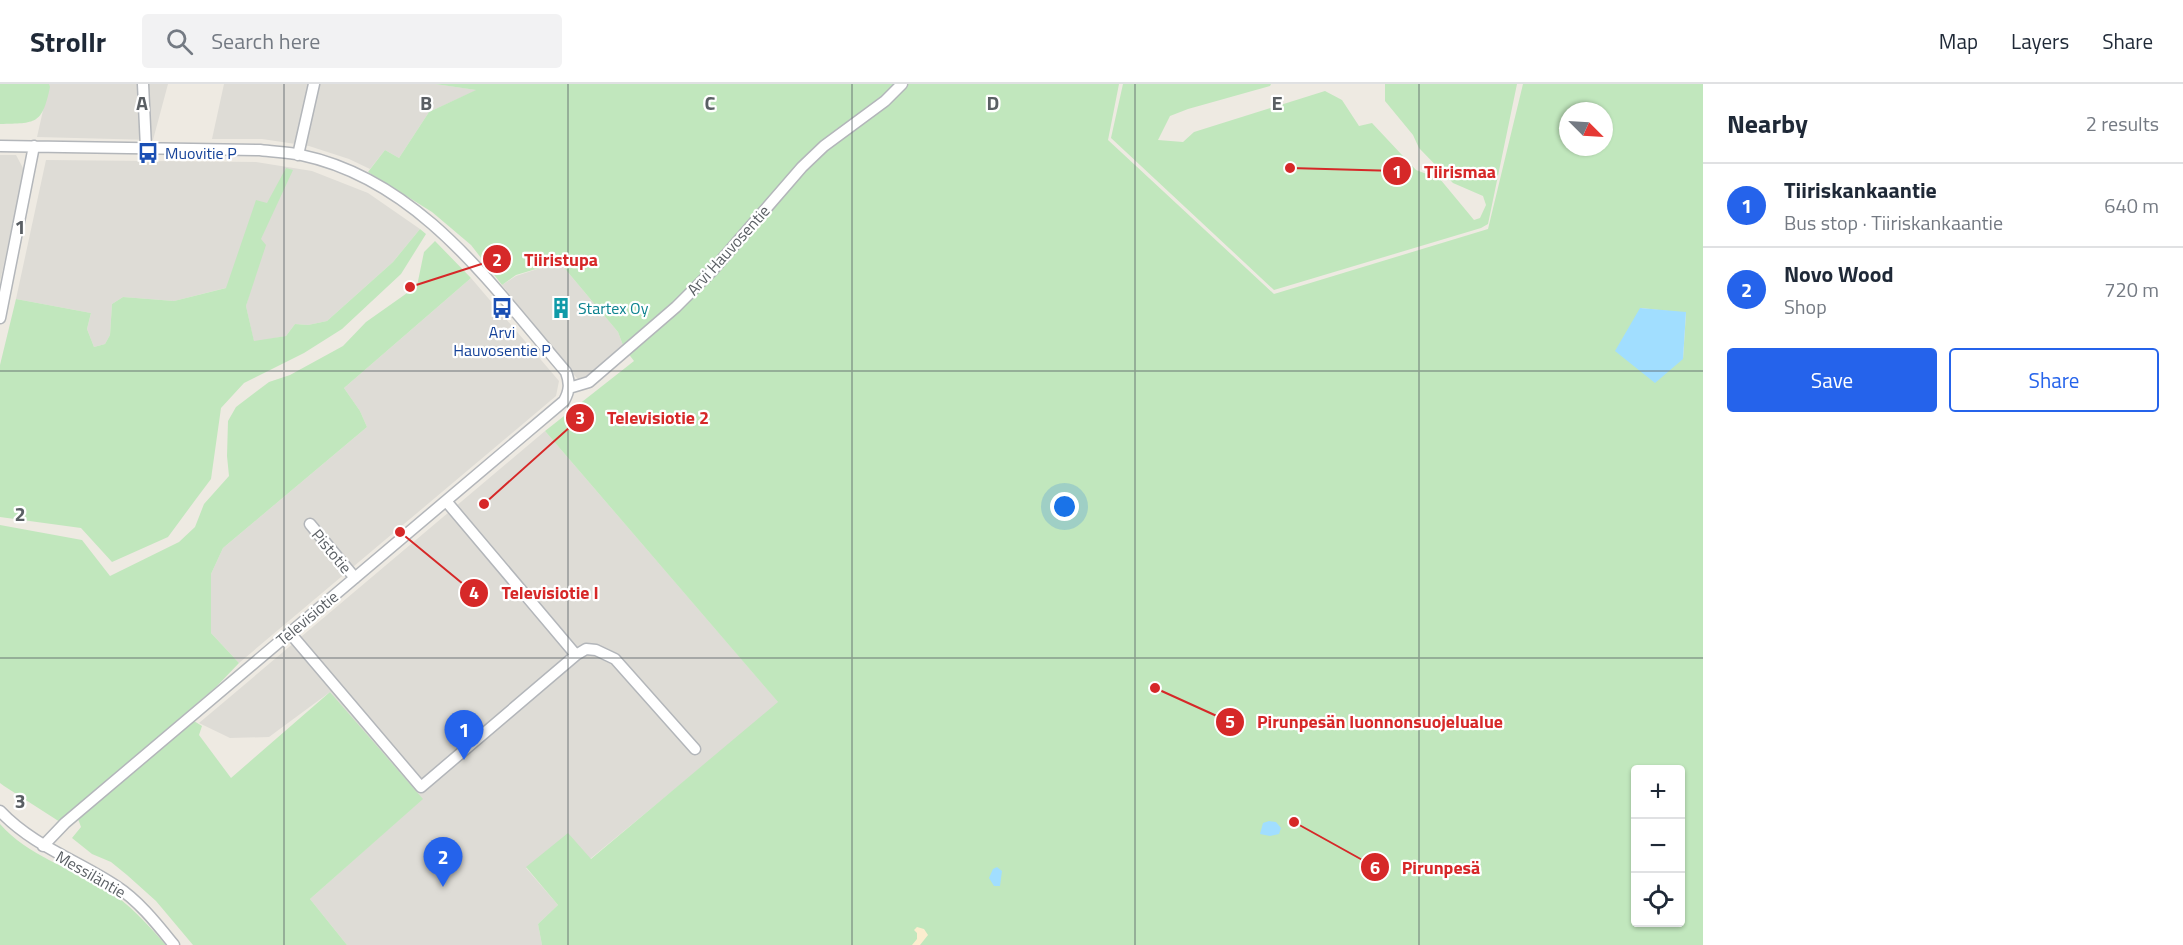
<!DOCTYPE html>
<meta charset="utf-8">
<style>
:root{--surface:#fff;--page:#f2f2f3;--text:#1f2937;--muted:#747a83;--line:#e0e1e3;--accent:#2563eb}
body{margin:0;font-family:"Titillium Web",sans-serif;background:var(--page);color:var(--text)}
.controls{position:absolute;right:18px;bottom:18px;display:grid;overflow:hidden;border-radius:6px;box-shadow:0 2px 4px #0004}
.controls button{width:54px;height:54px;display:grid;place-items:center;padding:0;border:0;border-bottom:2px solid var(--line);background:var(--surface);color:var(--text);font:30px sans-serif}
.compass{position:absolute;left:1559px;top:18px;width:54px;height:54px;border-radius:50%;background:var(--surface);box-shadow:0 2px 4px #0004;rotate:114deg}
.you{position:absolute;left:1065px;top:423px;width:21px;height:21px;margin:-15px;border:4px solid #fff;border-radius:50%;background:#1a73e8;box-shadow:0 0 0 9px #1a73e833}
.badge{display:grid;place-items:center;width:39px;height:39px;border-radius:50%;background:var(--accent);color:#fff;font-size:20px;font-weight:700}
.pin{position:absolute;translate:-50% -50px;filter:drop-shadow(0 2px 3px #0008)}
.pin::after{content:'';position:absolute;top:32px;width:21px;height:18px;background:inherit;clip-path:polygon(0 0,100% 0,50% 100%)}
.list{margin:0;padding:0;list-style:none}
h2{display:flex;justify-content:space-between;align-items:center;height:78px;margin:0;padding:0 24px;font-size:26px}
h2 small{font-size:20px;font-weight:400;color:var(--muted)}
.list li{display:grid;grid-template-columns:39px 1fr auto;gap:18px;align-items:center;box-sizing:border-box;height:84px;padding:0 24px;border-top:2px solid var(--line)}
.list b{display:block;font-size:22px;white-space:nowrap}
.list p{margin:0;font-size:20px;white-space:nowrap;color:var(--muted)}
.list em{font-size:20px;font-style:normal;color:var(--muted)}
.actions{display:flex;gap:12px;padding:18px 24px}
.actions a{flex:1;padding:14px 0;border:2px solid var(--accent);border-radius:6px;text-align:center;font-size:21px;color:var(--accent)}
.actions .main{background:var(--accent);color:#fff}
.icon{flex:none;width:33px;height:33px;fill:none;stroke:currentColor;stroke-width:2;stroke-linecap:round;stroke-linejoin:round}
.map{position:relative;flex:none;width:1703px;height:861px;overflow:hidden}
header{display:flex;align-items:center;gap:36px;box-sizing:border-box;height:84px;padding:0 30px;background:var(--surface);border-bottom:2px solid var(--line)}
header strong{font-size:28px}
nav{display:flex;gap:33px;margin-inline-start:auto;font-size:21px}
.search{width:420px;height:54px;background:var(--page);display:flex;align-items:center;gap:15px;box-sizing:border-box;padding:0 21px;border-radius:6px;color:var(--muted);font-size:22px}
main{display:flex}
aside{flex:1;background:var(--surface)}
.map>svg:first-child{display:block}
.industrial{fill:#dedcd6}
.green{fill:#c1e7bd;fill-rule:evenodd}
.sand{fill:#fcedcf}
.water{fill:#a1deff}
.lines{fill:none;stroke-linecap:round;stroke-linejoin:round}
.minor-casing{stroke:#b3b6ba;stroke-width:13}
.minor{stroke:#fff;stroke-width:10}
.grid{fill:none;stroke:#5a5f64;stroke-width:1.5;stroke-opacity:0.55}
.labels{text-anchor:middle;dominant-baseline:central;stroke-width:4.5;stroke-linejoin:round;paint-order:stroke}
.transit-label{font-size:16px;fill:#164399;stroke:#fff;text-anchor:start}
.street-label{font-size:16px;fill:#5a5f64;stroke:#fff}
.culture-label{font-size:16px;fill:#0d838f;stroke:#fff;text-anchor:start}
.grid-label{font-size:20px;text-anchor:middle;font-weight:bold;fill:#5a5f64;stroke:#fff;stroke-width:4.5;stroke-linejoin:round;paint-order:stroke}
.leader{fill:none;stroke:#d62828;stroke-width:2}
.callout-dot{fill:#d62828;stroke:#fff;stroke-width:2}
.mark-label{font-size:18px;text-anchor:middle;font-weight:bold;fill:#fff}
.callout-label{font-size:18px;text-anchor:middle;font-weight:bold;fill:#d62828;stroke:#fff;stroke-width:4.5;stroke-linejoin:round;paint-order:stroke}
</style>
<header>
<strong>Strollr</strong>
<div class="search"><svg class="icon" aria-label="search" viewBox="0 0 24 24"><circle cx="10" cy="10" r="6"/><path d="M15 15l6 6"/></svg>Search here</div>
<nav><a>Map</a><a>Layers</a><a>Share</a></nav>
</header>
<main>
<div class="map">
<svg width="1703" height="861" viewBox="0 0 1703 861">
<rect width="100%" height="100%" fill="#eeeae2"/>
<path class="industrial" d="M49 0H168L153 56 37 53Z
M224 0H435L477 6 429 28 399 74 385 66 370 85 349 75 309 62 262 55H212Z
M0 71H16L24 86 0 198Z
M46 76 256 78 312 87 368 109 420 145 393 178 327 237 308 241 295 240 286 252 254 258 246 222 253 197 174 217 123 213 112 220 110 251 105 260 94 263 87 245 91 229 16 215Z
M556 179 561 180 618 248 624 264 585 295H578L574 291 502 201 516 192Z
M471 194 559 297 556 312 239 579 211 549V490L223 464 367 343 360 327 344 304Z
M545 347 779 619 590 775 526 784 558 821 538 840 542 861H347L310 815 422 715 330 608 269 653 230 654 199 639Z"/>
<path class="green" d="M0 0H49L50 3C42 41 36 39 0 40Z
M435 0H1119L1108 56 1274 210 1488 145 1523 0H1703V861H542L538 840 558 821 526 783 568 749 591 775 778 618 545 347 634 277 624 264 618 248 561 180 556 179 516 191 502 201 471 161 432 128 368 88 385 66 399 74 429 28 476 6ZM1568 27H1604V63H1568ZM1641 224 1686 229 1683 275ZM1636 686H1680V838H1636Z
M1123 0H1271L1270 2 1188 25 1170 32 1158 56 1183 58 1194 48 1325 7 1342 16 1359 42 1372 39 1416 86 1440 95 1474 136 1480 134 1486 121 1483 112 1453 99 1419 64 1413 51 1385 17V0H1517L1488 140 1481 144 1274 206 1111 54Z
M286 84 293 86 261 155 266 161 246 222 254 257 286 252 295 240 308 241 327 237 393 178 420 145 426 150 401 190 342 245 304 269 244 299 221 324 211 395 196 415 168 453 112 478 81 444 0 433V281L16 215 91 229 87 245 94 263 105 260 110 251 112 220 123 213 174 217 226 204 256 116 267 119Z
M435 157 471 194 344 304 360 327 367 343 223 464 211 490V549L239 579 217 602 60 738 4 702 0 699V441L82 456 110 492 179 458 195 443 204 420 229 392 227 372 228 337 236 323 269 298 290 291 343 262 366 238 417 202 424 168Z
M330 608 423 715 310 815 347 861H193L156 817 127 791 111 778 92 770 72 754 81 743 78 735 194 637 202 642 199 651 231 694Z
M0 740C28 772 69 783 105 805 129 819 148 841 166 861H0Z"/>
<path class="sand" d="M917 843 924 845 928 851 920 861H912L917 855V849L914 846Z"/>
<path class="water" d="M1640 224 1686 228 1683 275 1655 299 1615 267Z
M1269 737 1276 738 1281 744 1279 750 1270 752 1260 750 1263 739Z
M997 783 1002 787 1000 802H994L989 794 993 785Z"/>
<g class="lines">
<defs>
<path id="minor" d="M143 0 146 64
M0 62 260 66C274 68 288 68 301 71 420 96 492 202 566 288 570 299 570 306 564 317L65 739 43 762
M298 71 314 0
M0 234 34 62
M569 304 589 298 676 223 712 187 802 83 824 62 885 17 902 0
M310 440 355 494
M290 549 421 703 576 571 446 417
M576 571 586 565 596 566 615 575 695 665
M0 727C33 762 77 776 116 802 139 817 157 840 174 861"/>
</defs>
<use href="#minor" class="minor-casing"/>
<use href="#minor" class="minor"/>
</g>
<path class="grid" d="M284 0V861M568 0V861M852 0V861M1135 0V861M1419 0V861M0 287H1703M0 574H1703"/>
<defs>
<symbol id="bus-bare" viewBox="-9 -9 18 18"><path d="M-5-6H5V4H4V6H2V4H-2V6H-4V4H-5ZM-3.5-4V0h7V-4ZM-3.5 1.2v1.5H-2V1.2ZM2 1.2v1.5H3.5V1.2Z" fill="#1a4fb4" stroke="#fff" stroke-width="2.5" paint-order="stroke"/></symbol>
<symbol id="building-bare" viewBox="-9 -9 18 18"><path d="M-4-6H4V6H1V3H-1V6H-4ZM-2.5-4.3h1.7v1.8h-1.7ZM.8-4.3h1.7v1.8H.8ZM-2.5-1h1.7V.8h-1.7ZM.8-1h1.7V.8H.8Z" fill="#0f9aa8" stroke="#fff" stroke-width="2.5" paint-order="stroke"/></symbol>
</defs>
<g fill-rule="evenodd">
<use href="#bus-bare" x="133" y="54" width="30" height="30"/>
<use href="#bus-bare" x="487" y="209" width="30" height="30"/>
<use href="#building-bare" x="546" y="209" width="30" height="30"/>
</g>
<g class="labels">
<g class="transit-label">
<text x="165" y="69">Muovitie P</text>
<text x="502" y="248" text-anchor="middle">Arvi<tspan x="502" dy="18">Hauvosentie P</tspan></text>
</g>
<g class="street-label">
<text transform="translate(728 166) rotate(-48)">Arvi Hauvosentie</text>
<text transform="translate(332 467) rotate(50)">Pistotie</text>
<text transform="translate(307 534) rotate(-40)">Televisiotie</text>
<text transform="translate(91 790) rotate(30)">Messiläntie</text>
</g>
<g class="culture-label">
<text x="578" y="224">Startex Oy</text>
</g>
</g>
<g class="grid-label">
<text x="142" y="26">A</text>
<text x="426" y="26">B</text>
<text x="710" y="26">C</text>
<text x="993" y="26">D</text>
<text x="1277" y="26">E</text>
<text x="20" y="150">1</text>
<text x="20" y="437">2</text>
<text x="20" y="724">3</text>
</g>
<path class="leader" d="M1290 84L1397 87M410 203L497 175M484 420L580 334M400 448L474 509M1155 604L1230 638M1294 738L1375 783"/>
<g class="callout-dot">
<circle cx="1290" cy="84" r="6"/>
<circle cx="410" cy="203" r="6"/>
<circle cx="484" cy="420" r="6"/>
<circle cx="400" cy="448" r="6"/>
<circle cx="1155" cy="604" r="6"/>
<circle cx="1294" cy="738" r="6"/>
<circle cx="1397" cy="87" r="15"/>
<circle cx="497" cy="175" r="15"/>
<circle cx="580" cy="334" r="15"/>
<circle cx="474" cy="509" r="15"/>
<circle cx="1230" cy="638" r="15"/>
<circle cx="1375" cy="783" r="15"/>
</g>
<g class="mark-label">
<text x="1397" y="94">1</text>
<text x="497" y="182">2</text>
<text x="580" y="340">3</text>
<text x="474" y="515">4</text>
<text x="1230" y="644">5</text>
<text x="1375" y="790">6</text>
</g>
<g class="callout-label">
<text x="1460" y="94">Tiirismaa</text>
<text x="561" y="182">Tiiristupa</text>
<text x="658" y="340">Televisiotie 2</text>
<text x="550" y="515">Televisiotie I</text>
<text x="1380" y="644">Pirunpesän luonnonsuojelualue</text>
<text x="1441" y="790">Pirunpesä</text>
</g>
</svg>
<div class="controls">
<button>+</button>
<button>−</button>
<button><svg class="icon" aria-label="locate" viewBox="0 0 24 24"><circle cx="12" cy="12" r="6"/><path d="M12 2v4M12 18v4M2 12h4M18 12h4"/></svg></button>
</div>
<svg class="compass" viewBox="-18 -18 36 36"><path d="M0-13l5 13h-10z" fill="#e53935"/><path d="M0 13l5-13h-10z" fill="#747a83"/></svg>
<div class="you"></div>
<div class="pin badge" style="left:464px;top:676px">1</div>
<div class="pin badge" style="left:443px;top:803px">2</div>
</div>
<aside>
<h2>Nearby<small>2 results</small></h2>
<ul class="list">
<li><span class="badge">1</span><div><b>Tiiriskankaantie</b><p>Bus stop · Tiiriskankaantie</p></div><em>640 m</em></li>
<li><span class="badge">2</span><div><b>Novo Wood</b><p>Shop</p></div><em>720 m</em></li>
</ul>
<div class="actions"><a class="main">Save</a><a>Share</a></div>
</aside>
</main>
